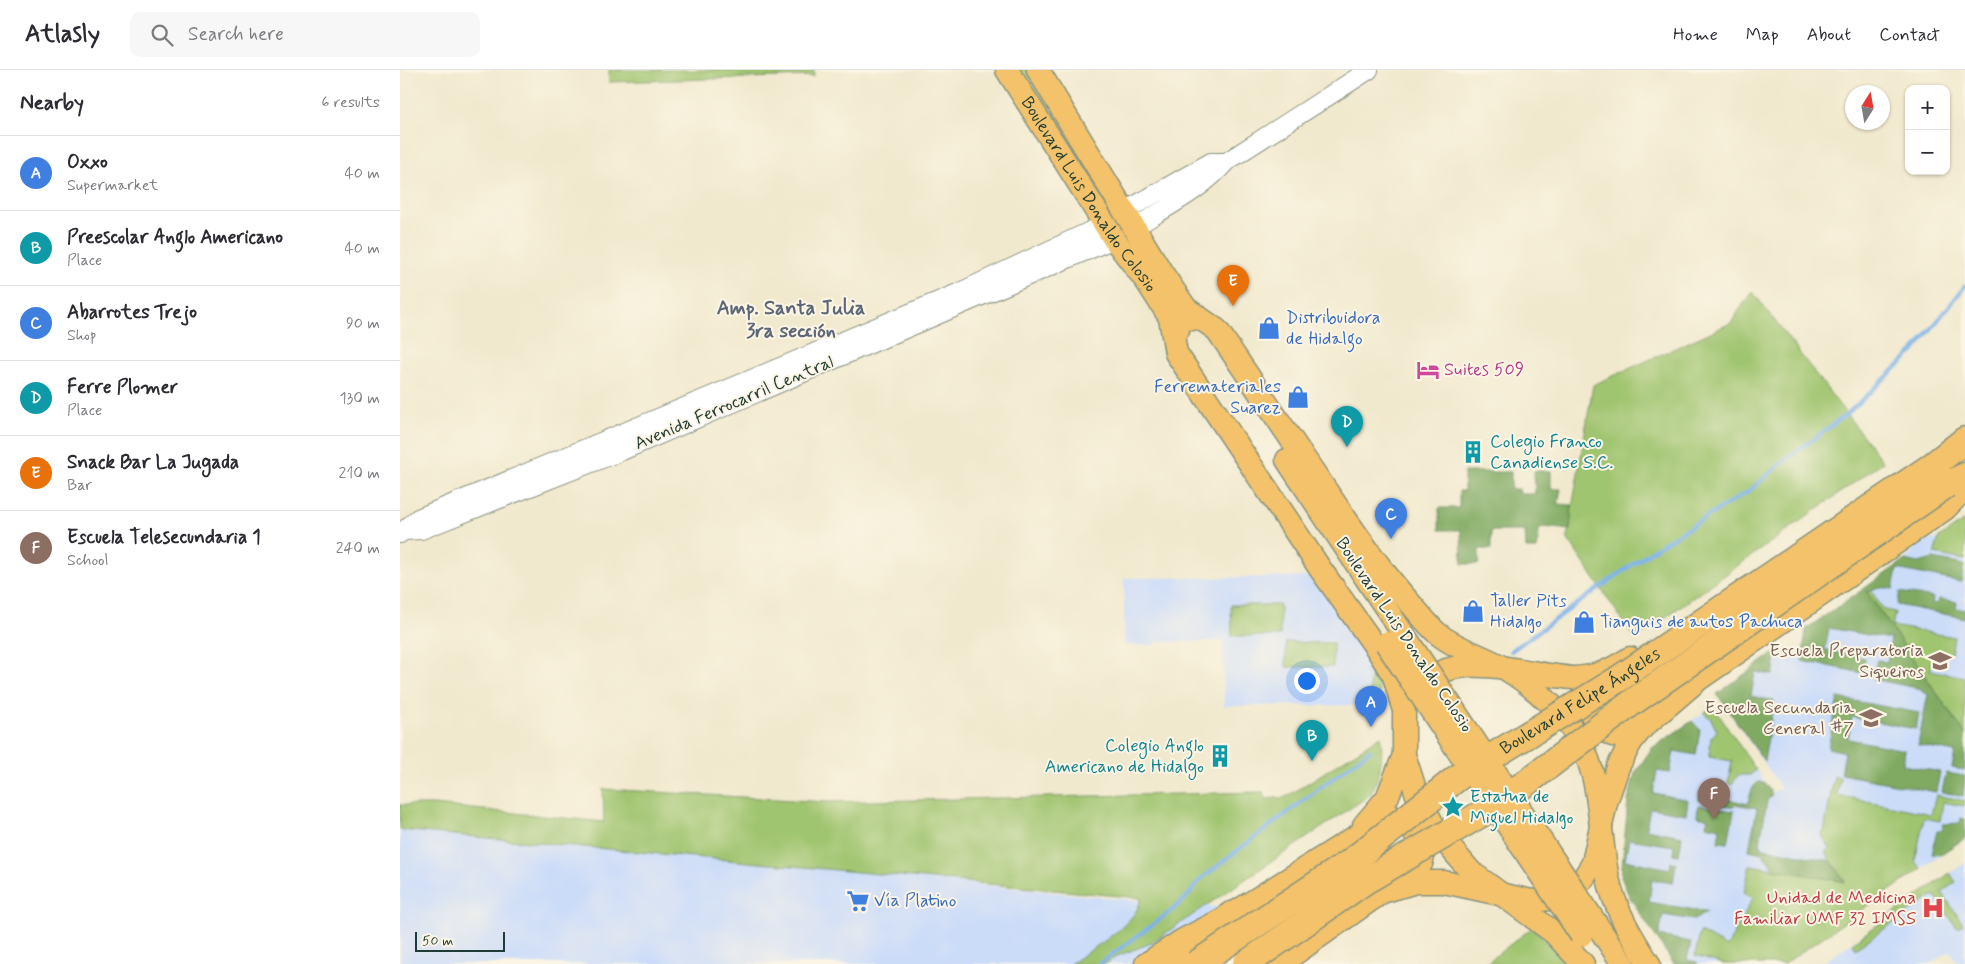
<!DOCTYPE html>
<meta charset="utf-8">
<style>
:root{--surface:#fff;--page:#f7f7f7;--text:#2b2b33;--muted:#7c7c81;--line:#e1e1e2;--accent:#2563eb}
body{margin:0;font-family:Mynerve,sans-serif;background:var(--page);color:var(--text)}
.controls{position:absolute;right:15px;top:15px;display:grid;overflow:hidden;border-radius:10px;box-shadow:0 1px 4px #0004}
.controls button{width:45px;height:45px;display:grid;place-items:center;padding:0;border:0;border-bottom:1px solid var(--line);background:var(--surface);color:var(--text);font:25px sans-serif}
.compass{position:absolute;left:1445px;top:15px;width:45px;height:45px;border-radius:50%;background:var(--surface);box-shadow:0 1px 4px #0004;rotate:11deg}
.scale{position:absolute;left:15px;bottom:12px;width:90px;box-sizing:border-box;padding-left:5px;border:2px solid #1f3d34;border-top:0;font-size:14px;line-height:18px;white-space:nowrap;color:#1f3d34;-webkit-text-stroke:4px #fcf5e5;paint-order:stroke}
.you{position:absolute;left:906px;top:610px;width:18px;height:18px;margin:-12px;border:4px solid #fff;border-radius:50%;background:#1a73e8;box-shadow:0 0 0 8px #1a73e833}
.badge{display:grid;place-items:center;width:32px;height:32px;border-radius:50%;background:var(--accent);color:#fff;font-size:16px;font-weight:700}
.pin{position:absolute;translate:-50% -41px;filter:drop-shadow(0 1px 2px #0008)}
.pin::after{content:'';position:absolute;top:26px;width:18px;height:15px;background:inherit;clip-path:polygon(0 0,100% 0,50% 100%)}
.list{margin:0;padding:0;list-style:none}
h2{display:flex;justify-content:space-between;align-items:center;height:65px;margin:0;padding:0 20px;font-size:21px}
h2 small{font-size:16px;font-weight:400;color:var(--muted)}
.list li{display:grid;grid-template-columns:32px 1fr auto;gap:15px;align-items:center;box-sizing:border-box;height:75px;padding:0 20px;border-top:1px solid var(--line)}
.list b{display:block;font-size:19px;white-space:nowrap}
.list p{margin:0;font-size:16px;white-space:nowrap;color:var(--muted)}
.list em{font-size:16px;font-style:normal;color:var(--muted)}
.icon{flex:none;width:28px;height:28px;fill:none;stroke:currentColor;stroke-width:2;stroke-linecap:round;stroke-linejoin:round}
.map{position:relative;flex:none;width:1565px;height:894px;overflow:hidden}
header{display:flex;align-items:center;gap:30px;box-sizing:border-box;height:70px;padding:0 25px;background:var(--surface);border-bottom:1px solid var(--line)}
header strong{font-size:24px}
nav{display:flex;gap:28px;margin-inline-start:auto;font-size:18px}
.search{width:350px;height:45px;background:var(--page);display:flex;align-items:center;gap:12px;box-sizing:border-box;padding:0 18px;border-radius:10px;color:var(--muted);font-size:19px}
main{display:flex}
aside{flex:1;background:var(--surface)}
.map>svg:first-child{display:block}
.built{fill:#cbdcf9}
.green{fill:#a0c56f;stroke:#608152}
.forest{fill:#80aa62;stroke:#50744b}
.lines{fill:none;stroke-linecap:round;stroke-linejoin:round}
.stream{stroke:#7bb1ea;stroke-width:4}
.minor-casing{stroke:#889380;stroke-width:20}
.major-casing{stroke:#889380;stroke-width:25}
.highway-casing{stroke:#889380;stroke-width:29}
.minor{stroke:#fff;stroke-width:18}
.major{stroke:#f3c26a;stroke-width:22}
.highway{stroke:#f3c26a;stroke-width:26}
.major-bridge-casing{stroke:#889380;stroke-width:25;stroke-linecap:butt}
.highway-bridge-casing{stroke:#889380;stroke-width:29;stroke-linecap:butt}
.major-bridge{stroke:#f3c26a;stroke-width:22}
.highway-bridge{stroke:#f3c26a;stroke-width:26}
.labels{text-anchor:middle;dominant-baseline:central;stroke-width:4;stroke-linejoin:round;paint-order:stroke}
.street-label{font-size:18px;fill:#1f3d34;stroke:#fcf5e5}
.shop-label{font-size:18px;fill:#366cbe;stroke:#fcf5e5;text-anchor:start}
.hotel-label{font-size:18px;fill:#b23c85;stroke:#fcf5e5;text-anchor:start}
.culture-label{font-size:18px;fill:#0d838f;stroke:#fcf5e5;text-anchor:start}
.education-label{font-size:18px;fill:#785e54;stroke:#fcf5e5;text-anchor:end}
.health-label{font-size:18px;fill:#be3a42;stroke:#fcf5e5;text-anchor:end}
.quarter-label{font-size:20px;font-weight:bold;fill:#5c6878;stroke:#fcf5e5}
</style>
<header>
<strong>Atlasly</strong>
<div class="search"><svg class="icon" aria-label="search" viewBox="0 0 24 24"><circle cx="10" cy="10" r="6"/><path d="M15 15l6 6"/></svg>Search here</div>
<nav><a>Home</a><a>Map</a><a>About</a><a>Contact</a></nav>
</header>
<main>
<aside>
<h2>Nearby<small>6 results</small></h2>
<ul class="list">
<li><span class="badge" style="background:#3f7fe0">A</span><div><b>Oxxo</b><p>Supermarket</p></div><em>40 m</em></li>
<li><span class="badge" style="background:#0f9aa8">B</span><div><b>Preescolar Anglo Americano</b><p>Place</p></div><em>40 m</em></li>
<li><span class="badge" style="background:#3f7fe0">C</span><div><b>Abarrotes Trejo</b><p>Shop</p></div><em>90 m</em></li>
<li><span class="badge" style="background:#0f9aa8">D</span><div><b>Ferre Plomer</b><p>Place</p></div><em>130 m</em></li>
<li><span class="badge" style="background:#e8710a">E</span><div><b>Snack Bar La Jugada</b><p>Bar</p></div><em>210 m</em></li>
<li><span class="badge" style="background:#8d6e63">F</span><div><b>Escuela Telesecundaria 1</b><p>School</p></div><em>240 m</em></li>
</ul>
</aside>
<div class="map">
<svg width="1565" height="894" viewBox="0 0 1565 894">
<rect width="100%" height="100%" fill="#fcf5e5"/>
<filter id="ink" filterUnits="userSpaceOnUse"><feTurbulence type="fractalNoise" baseFrequency=".02" numOctaves="2"/><feDisplacementMap in="SourceGraphic" scale="10" xChannelSelector="R" yChannelSelector="G"/><feConvolveMatrix kernelMatrix="1 2 1 2 8 2 1 2 1" color-interpolation-filters="sRGB"/></filter>
<filter id="wash" filterUnits="userSpaceOnUse"><feTurbulence type="fractalNoise" baseFrequency=".0096" numOctaves="4" result="noise"/><feDisplacementMap in="SourceGraphic" scale="20" xChannelSelector="R" yChannelSelector="G"/><feGaussianBlur stdDeviation="1.12" result="paint"/><feColorMatrix in="noise" values="0 0 0 0 0 0 0 0 0 0 0 0 0 0 0 0 0 1.4 0 .05"/><feComposite in="paint" operator="in"/></filter>
<g filter="url(#wash)">
<rect width="100%" height="100%" fill="#f1e9cd"/>
<path class="built" d="M1565 449V768L1384 894H1274L1230 828 1221 807 1228 731 1235 703 1252 678 1313 636 1372 723 1381 718 1317 624 1377 581 1402 585 1406 559 1505 490 1515 478 1526 471 1539 468Z
M920 507 972 580 979 608V635L824 636 823 571 755 572 754 575H724V508Z
M0 757 182 773 710 828 841 839 746 894H0Z
M1565 793V894H1559L1550 881 1530 894H1421Z"/>
<path class="green" d="M209 0H414V6L209 12Z
M617 0H628L725 156Z
M1352 221 1483 392 1235 569 1167 468 1193 315 1331 253Z
M1563 451 1565 454V490L1534 484 1539 468Z
M1464 518 1468 522 1471 521 1484 540 1495 542 1492 556 1554 567 1551 584 1534 581 1530 600 1565 607V664Z
M831 535H880V566H832Z
M886 572 933 573V597H886Z
M970 591H975L979 608V635H970Z
M1313 636 1356 700 1350 705H1338L1332 714 1328 713 1332 691 1309 687 1311 668 1317 661 1311 649 1304 643Z
M981 666C983 688 981 706 970 725L751 873 717 886 705 894H670C690 880 739 853 741 828L0 760V735H34L204 752 203 719 428 732 863 722 866 729 886 727Z
M1434 706 1440 707 1437 725 1531 744 1536 725 1565 731 1564 736 1543 732 1540 751 1524 748 1515 791 1521 799 1384 894H1323L1295 886 1300 862 1327 877 1353 828 1344 823 1350 795 1445 811 1425 782 1430 778 1421 764 1424 762Z
M1550 803 1556 812 1542 822 1563 854 1557 858 1534 825 1455 879 1452 873Z
M1133 857 1168 894H1085Z"/>
<path class="forest" d="M1134 401H1151V419H1161L1158 434 1172 435 1170 460 1144 457 1139 460 1137 479H1126L1125 461H1091V479H1079V494H1062L1061 460H1039V438H1059V421H1064V402H1111V419H1119L1120 424H1135Z
M1533 489 1564 495 1561 512 1497 499 1493 519 1478 517 1468 522 1466 521 1565 664V700L1552 698 1555 682 1518 675 1528 624 1522 622V619L1473 609 1477 590 1487 592 1491 569 1429 558 1425 580 1465 588 1463 603 1402 591 1406 559 1505 490 1519 493Z
M1500 522 1533 528 1532 533 1538 534 1539 529 1557 532 1556 538 1565 540V548L1497 535Z
M1377 581 1373 605 1355 602 1351 626 1374 631 1364 691 1317 624Z
M1438 628 1519 643 1516 659 1452 647 1448 669 1505 680 1503 695 1540 702 1536 722 1441 704 1445 682 1428 678Z
M1292 651 1300 660 1296 685 1274 681 1270 703 1257 701 1253 723 1288 730 1286 744 1250 738 1246 759 1282 766 1279 785 1273 784 1274 776 1229 769 1225 790 1270 799 1271 792 1276 793 1273 813 1252 810 1249 832 1307 842 1294 850 1263 845 1259 866 1291 872 1287 890 1297 892V894H1274L1230 828 1221 807 1228 731 1235 703 1252 678Z
M1546 703 1565 706 1563 726 1542 722Z
M1359 712H1364L1372 724 1367 731 1360 773 1363 778 1431 791 1445 812 1374 799 1362 783 1349 780 1357 738 1335 734 1334 737 1299 730 1300 722 1348 734C1350 726 1351 716 1359 712Z
M1298 735 1334 741 1328 773 1318 772 1320 758 1306 755 1308 748 1297 746Z
M1561 748 1565 749V768L1540 785 1532 784 1537 760H1542L1543 754 1560 753Z"/>
<g class="lines">
<path class="stream" d="M1111 581 1257 477 1349 421 1384 391 1447 344 1513 282 1565 216
M699 894 770 842 786 828 800 810 833 784 970 680"/>
</g>
</g>
<g filter="url(#ink)">
<g class="lines">
<defs>
<path id="minor" d="M725 141 811 92H826
M735 157C767 137 802 120 826 92L969 0
M5 461 21 460 222 381 714 169
M0 464 18 448 560 222 705 154"/>
<g id="major">
<path id="s1" d="M607 0 714 169 747 212 778 260"/>
<path d="M638 0 762 203 793 249"/>
<path d="M784 237 817 260C857 319 897 378 938 438 961 471 983 503 1010 533 1019 543 1027 554 1037 563 1056 579 1082 585 1104 598 1129 613 1154 635 1172 659 1204 703 1197 758 1208 808 1215 840 1232 867 1249 894"/>
<path d="M770 248 776 283 921 500 977 579 994 606 1004 641V685L1017 725 1037 762 1071 802 1153 862 1183 894"/>
<path d="M887 390 1002 562"/>
<path d="M1189 614 1183 625C1186 638 1202 666 1218 666 1225 665 1235 656 1242 652"/>
<path d="M1017 619C1055 576 1125 605 1174 608 1197 607 1212 600 1230 588"/>
<path d="M964 755 987 728 1004 685"/>
<path d="M1197 855 1223 894"/>
<path d="M746 894 783 870 831 845 987 747C990 747 995 747 998 748 1013 754 1030 783 1019 797 1014 804 1003 809 996 813"/>
<path d="M880 894 982 822 1016 812H1044L1132 831 1150 829 1165 823 1183 809 1193 793 1206 733 1218 697 1231 672 1243 657 1299 609 1545 439 1565 418"/>
</g>
<path id="highway" d="M1532 396 1565 370
M1546 415 1565 406
M773 894 795 878 831 845"/>
</defs>
<use href="#minor" class="minor-casing"/>
<use href="#major" class="major-casing"/>
<use href="#highway" class="highway-casing"/>
<use href="#minor" class="minor"/>
<use href="#major" class="major"/>
<use href="#highway" class="highway"/>
<defs>
<path id="major-bridge" d="M1002 562 1197 855
M986 573 1181 865"/>
<g id="highway-bridge">
<path id="s2" d="M796 894 952 791 1057 708 1217 610 1532 396"/>
<path d="M846 894 965 811 1081 744 1126 713 1234 631 1546 415"/>
</g>
</defs>
<use href="#major-bridge" class="major-bridge-casing"/>
<use href="#highway-bridge" class="highway-bridge-casing"/>
<use href="#major-bridge" class="major-bridge"/>
<use href="#highway-bridge" class="highway-bridge"/>
</g>
</g>
<defs>
<symbol id="shop-bare" viewBox="-9 -9 18 18"><path d="M-5-2.5h2.3a2.7 3.5 0 0 1 5.4 0H5L5.5 6h-11ZM-1.5-2.5h3a1.5 2.3 0 0 0-3 0Z" fill="#3f7fe0" stroke="#fcf5e5" stroke-width="2.5" paint-order="stroke"/></symbol>
<symbol id="hotel-bare" viewBox="-9 -9 18 18"><path d="M-6-4.5h1.5V1H6V5H4.5V3h-9V5H-6ZM-4 0a1.8 1.8 0 1 1 3.6 0ZM.5 0V-2.5h3Q6-2.5 6 0Z" fill="#d1479c" stroke="#fcf5e5" stroke-width="2.5" paint-order="stroke"/></symbol>
<symbol id="building-bare" viewBox="-9 -9 18 18"><path d="M-4-6H4V6H1V3H-1V6H-4ZM-2.5-4.3h1.7v1.8h-1.7ZM.8-4.3h1.7v1.8H.8ZM-2.5-1h1.7V.8h-1.7ZM.8-1h1.7V.8H.8Z" fill="#0f9aa8" stroke="#fcf5e5" stroke-width="2.5" paint-order="stroke"/></symbol>
<symbol id="school-bare" viewBox="-9 -9 18 18"><path d="M0-5L7-2L0 1L-7-2ZM-4 1L0 2.5L4 1V4Q0 6-4 4Z" fill="#8d6e63" stroke="#fcf5e5" stroke-width="2.5" paint-order="stroke"/></symbol>
<symbol id="sight-bare" viewBox="-9 -9 18 18"><path d="M0-6L1.8-2.2L6-1.7L2.9 1.2L3.7 5.4L0 3.3L-3.7 5.4L-2.9 1.2L-6-1.7L-1.8-2.2Z" fill="#0f9aa8" stroke="#fcf5e5" stroke-width="2.5" paint-order="stroke"/></symbol>
<symbol id="supermarket-bare" viewBox="-9 -9 18 18"><path d="M-6-5.5h2.5l.6 2H6L4.5 2H-2.5L-4.4-4H-6ZM-1.5 3.2a1.3 1.3 0 1 0 .1 0ZM3 3.2a1.3 1.3 0 1 0 .1 0Z" fill="#3f7fe0" stroke="#fcf5e5" stroke-width="2.5" paint-order="stroke"/></symbol>
<symbol id="hospital-bare" viewBox="-9 -9 18 18"><path d="M-5-5h3v3.5h4V-5h3V5h-3V1.5h-4V5h-3Z" fill="#e0444e" stroke="#fcf5e5" stroke-width="2.5" paint-order="stroke"/></symbol>
</defs>
<g fill-rule="evenodd">
<use href="#shop-bare" x="853" y="242" width="32" height="32"/>
<use href="#hotel-bare" x="1012" y="284" width="32" height="32"/>
<use href="#shop-bare" x="882" y="311" width="32" height="32"/>
<use href="#building-bare" x="1057" y="366" width="32" height="32"/>
<use href="#shop-bare" x="1057" y="525" width="32" height="32"/>
<use href="#shop-bare" x="1168" y="536" width="32" height="32"/>
<use href="#school-bare" x="1524" y="575" width="32" height="32"/>
<use href="#school-bare" x="1455" y="632" width="32" height="32"/>
<use href="#building-bare" x="804" y="670" width="32" height="32"/>
<use href="#sight-bare" x="1037" y="721" width="32" height="32"/>
<use href="#supermarket-bare" x="442" y="815" width="32" height="32"/>
<use href="#hospital-bare" x="1517" y="822" width="32" height="32"/>
</g>
<g class="labels">
<g class="street-label">
<text stroke="none"><textPath href="#s1" startOffset="149">Boulevard Luis Donaldo Colosio</textPath></text>
<text transform="translate(334 333) rotate(-23)">Avenida Ferrocarril Central</text>
<text transform="translate(1004 565) rotate(56)">Boulevard Luis Donaldo Colosio</text>
<text stroke="none"><textPath href="#s2" startOffset="466">Boulevard Felipe Ángeles</textPath></text>
</g>
<g class="shop-label">
<text x="886" y="248">Distribuidora<tspan x="886" dy="21">de Hidalgo</tspan></text>
<text x="881" y="317" text-anchor="end">Ferremateriales<tspan x="881" dy="21">Suarez</tspan></text>
<text x="1090" y="531">Taller Pits<tspan x="1090" dy="21">Hidalgo</tspan></text>
<text x="1200" y="552">Tianguis de autos Pachuca</text>
<text x="474" y="831">Vía Platino</text>
</g>
<g class="hotel-label">
<text x="1044" y="300">Suites 509</text>
</g>
<g class="culture-label">
<text x="1090" y="372">Colegio Franco<tspan x="1090" dy="21">Canadiense S.C.</tspan></text>
<text x="804" y="676" text-anchor="end">Colegio Anglo<tspan x="804" dy="21">Americano de Hidalgo</tspan></text>
<text x="1070" y="727">Estatua de<tspan x="1070" dy="21">Miguel Hidalgo</tspan></text>
</g>
<g class="education-label">
<text x="1524" y="581">Escuela Preparatoria<tspan x="1524" dy="21">Siqueiros</tspan></text>
<text x="1454" y="638">Escuela Secundaria<tspan x="1454" dy="21">General #7</tspan></text>
</g>
<g class="health-label">
<text x="1516" y="828">Unidad de Medicina<tspan x="1516" dy="21">Familiar UMF 32 IMSS</tspan></text>
</g>
<g class="quarter-label">
<text x="391" y="238">Amp. Santa Julia<tspan x="391" dy="23">3ra sección</tspan></text>
</g>
</g>
</svg>
<div class="controls">
<button>+</button>
<button>−</button>
</div>
<svg class="compass" viewBox="-18 -18 36 36"><path d="M0-13l5 13h-10z" fill="#e53935"/><path d="M0 13l5-13h-10z" fill="#7c7c81"/></svg>
<div class="scale">50 m</div>
<div class="you"></div>
<div class="pin badge" style="left:971px;top:657px;background:#3f7fe0">A</div>
<div class="pin badge" style="left:912px;top:691px;background:#0f9aa8">B</div>
<div class="pin badge" style="left:991px;top:469px;background:#3f7fe0">C</div>
<div class="pin badge" style="left:947px;top:377px;background:#0f9aa8">D</div>
<div class="pin badge" style="left:833px;top:236px;background:#e8710a">E</div>
<div class="pin badge" style="left:1314px;top:749px;background:#8d6e63">F</div>
</div>
</main>
